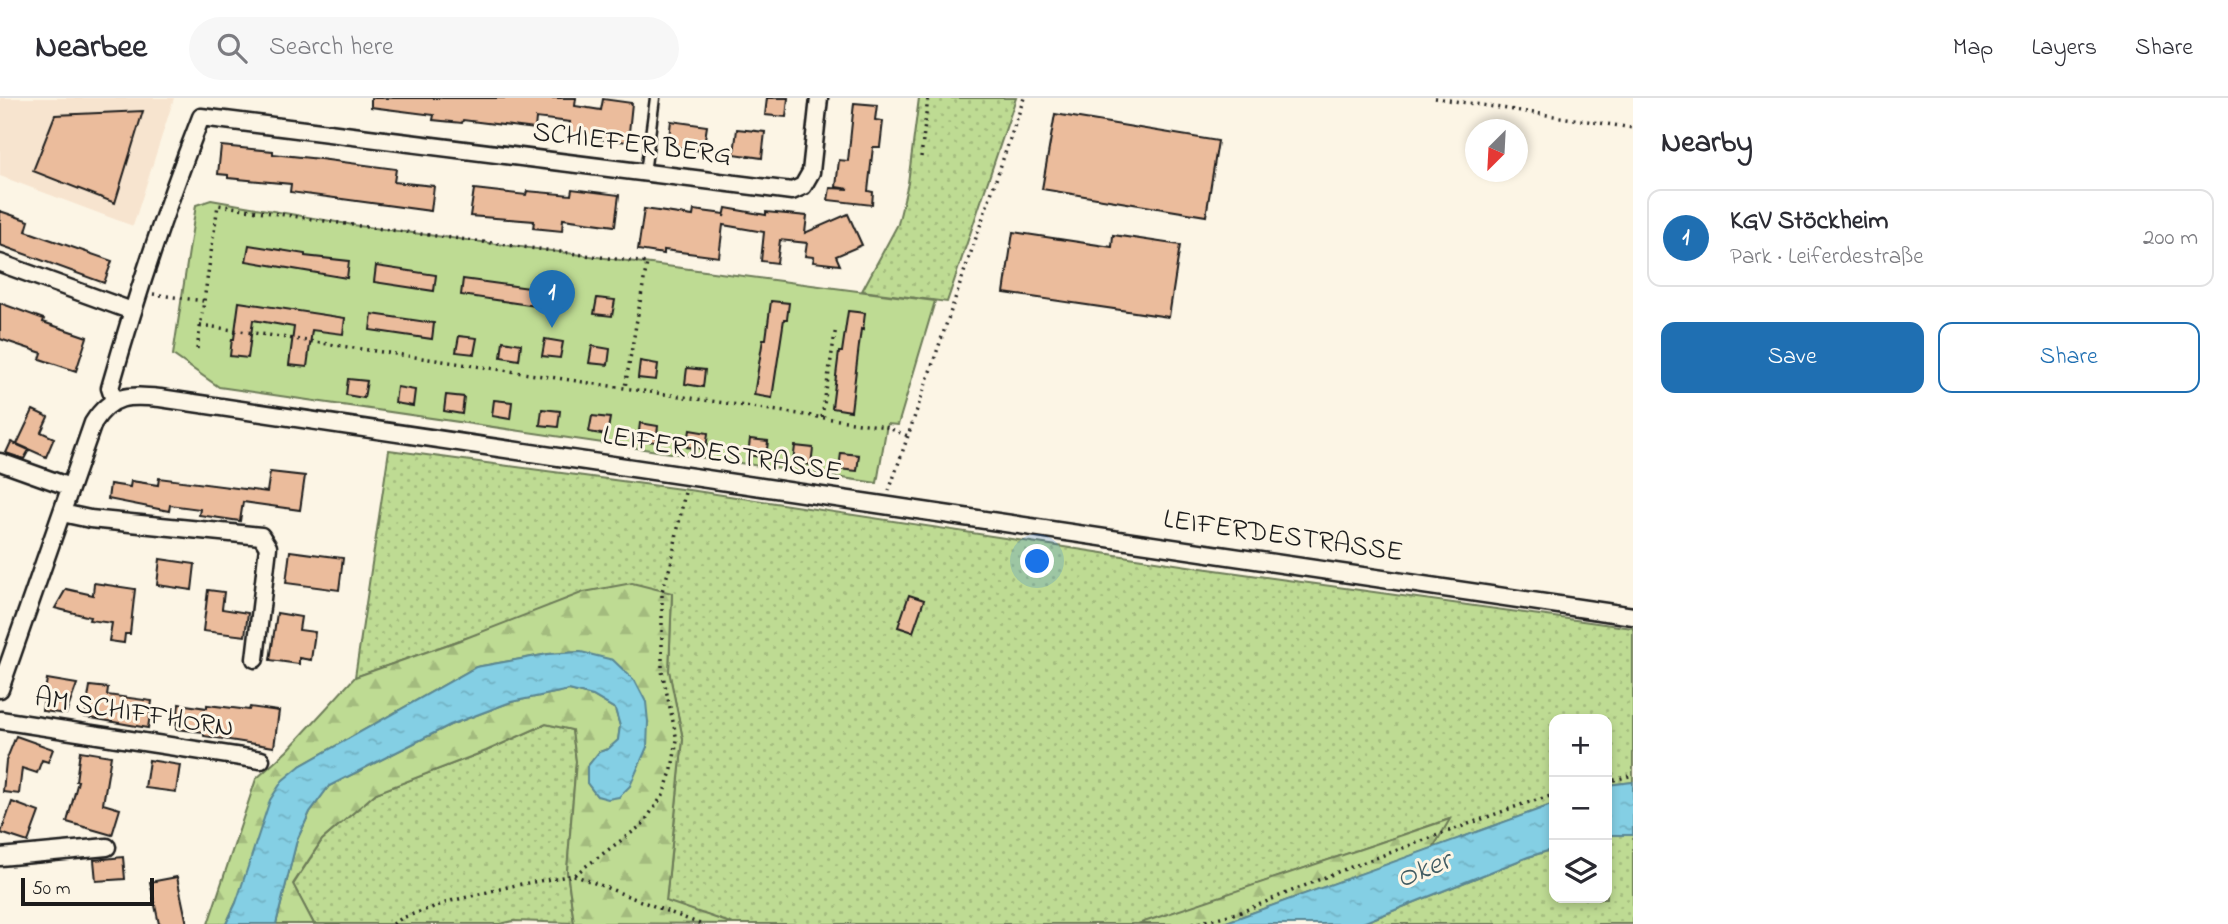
<!DOCTYPE html>
<meta charset="utf-8">
<style>
:root{--surface:#fff;--page:#f7f7f7;--text:#2b2b33;--muted:#7c7c81;--line:#e1e1e2;--accent:#1f6fb2}
body{margin:0;font-family:"Indie Flower",sans-serif;background:var(--page);color:var(--text)}
.controls{position:absolute;right:21px;bottom:21px;display:grid;overflow:hidden;border-radius:14px;box-shadow:0 4px 10px #0003}
.controls button{width:63px;height:63px;display:grid;place-items:center;padding:0;border:0;border-bottom:2px solid var(--line);background:var(--surface);color:var(--text);font:35px sans-serif}
.compass{position:absolute;left:1465px;top:21px;width:63px;height:63px;border-radius:50%;background:var(--surface);box-shadow:0 4px 10px #0003;rotate:204deg}
.scale{position:absolute;left:21px;bottom:18px;width:133px;box-sizing:border-box;padding-left:7px;border:4px solid #1c1c1c;border-top:0;font-size:19px;line-height:24px;white-space:nowrap;color:#1c1c1c;-webkit-text-stroke:5px #fcf5e5;paint-order:stroke}
.you{position:absolute;left:1038px;top:464px;width:24px;height:24px;margin:-18px;border:5px solid #fff;border-radius:50%;background:#1a73e8;box-shadow:0 0 0 10px #1a73e833}
.badge{display:grid;place-items:center;width:46px;height:46px;border-radius:50%;background:var(--accent);color:#fff;font-size:23px;font-weight:700}
.pin{position:absolute;translate:-50% -58px;filter:drop-shadow(0 2px 4px #0008)}
.pin::after{content:'';position:absolute;top:37px;width:24px;height:21px;background:inherit;clip-path:polygon(0 0,100% 0,50% 100%)}
.list{margin:0;padding:0;list-style:none}
h2{display:flex;justify-content:space-between;align-items:center;height:91px;margin:0;padding:0 28px;font-size:30px}
h2 small{font-size:23px;font-weight:400;color:var(--muted)}
.list li{display:grid;grid-template-columns:46px 1fr auto;gap:21px;align-items:center;box-sizing:border-box;height:98px;margin:0 14px 14px;padding:0 14px;border:2px solid var(--line);border-radius:14px}
.list b{display:block;font-size:26px;white-space:nowrap}
.list p{margin:0;font-size:23px;white-space:nowrap;color:var(--muted)}
.list em{font-size:23px;font-style:normal;color:var(--muted)}
.actions{display:flex;gap:14px;padding:21px 28px}
.actions a{flex:1;padding:16px 0;border:2px solid var(--accent);border-radius:14px;text-align:center;font-size:24px;color:var(--accent)}
.actions .main{background:var(--accent);color:#fff}
.icon{flex:none;width:38px;height:38px;fill:none;stroke:currentColor;stroke-width:2;stroke-linecap:round;stroke-linejoin:round}
.map{position:relative;flex:none;width:1633px;height:826px;overflow:hidden}
header{display:flex;align-items:center;gap:42px;box-sizing:border-box;height:98px;padding:0 35px;background:var(--surface);border-bottom:2px solid var(--line)}
header strong{font-size:33px}
nav{display:flex;gap:38px;margin-inline-start:auto;font-size:24px}
.search{width:490px;height:63px;background:var(--page);display:flex;align-items:center;gap:18px;box-sizing:border-box;padding:0 24px;border-radius:38px;color:var(--muted);font-size:26px}
main{display:flex}
aside{flex:1;background:var(--surface)}
.map>svg:first-child{display:block}
.built{fill:#f7e4cf}
.grass{fill:url(#grass-dots);stroke:#6d7c58;stroke-width:2}
.forest{fill:url(#forest-firs);stroke:#6d7c58;stroke-width:2}
.garden{fill:#bedb93;stroke:#6d7c58;stroke-width:2}
.water{fill:url(#water-ripples);stroke:#5a8794;stroke-width:2}
.building{fill:#ebbc9c;stroke:#1c1c1c;stroke-width:2}
.lines{fill:none;stroke-linecap:round;stroke-linejoin:round}
.lane-casing{stroke:#1c1c1c;stroke-width:13}
.street-casing{stroke:#1c1c1c;stroke-width:21}
.path{stroke:#1c1c1c;stroke-width:3.5;stroke-dasharray:2 5;stroke-linecap:butt}
.lane{stroke:#fcf5e5;stroke-width:8}
.street{stroke:#fcf5e5;stroke-width:16}
.labels{text-anchor:middle;dominant-baseline:central;stroke-width:6;stroke-linejoin:round;paint-order:stroke}
.street-label{font-size:28px;fill:#1c1c1c;stroke:#fcf5e5}
.water-label{font-size:30px;font-style:italic;fill:#405b62;stroke:#fcf5e5}
</style>
<header>
<strong>Nearbee</strong>
<div class="search"><svg class="icon" aria-label="search" viewBox="0 0 24 24"><circle cx="10" cy="10" r="6"/><path d="M15 15l6 6"/></svg>Search here</div>
<nav><a>Map</a><a>Layers</a><a>Share</a></nav>
</header>
<main>
<div class="map">
<svg width="1633" height="826" viewBox="0 0 1633 826">
<defs>
<pattern id="grass-dots" width="8" height="8" patternUnits="userSpaceOnUse" patternTransform="scale(1.75)"><rect width="8" height="8" fill="#bedb93"/><path d="M2 2h.1M6 6h.1" fill="none" stroke="#a3bb7e" stroke-width="1.8" stroke-linecap="round"/></pattern>
<pattern id="forest-firs" width="22" height="20" patternUnits="userSpaceOnUse" patternTransform="scale(1.75)"><rect width="22" height="20" fill="#bedb93"/><path d="M5 1l3.5 6h-7zM16 11l3.5 6h-7z" fill="#a3bb7e"/></pattern>
<pattern id="water-ripples" width="26" height="14" patternUnits="userSpaceOnUse" patternTransform="scale(1.75)"><rect width="26" height="14" fill="#84cfe4"/><path d="M2 4q2-2 4 0t4 0M15 11q2-2 4 0t4 0" fill="none" stroke="#71b1c3"/></pattern>
</defs>
<rect width="100%" height="100%" fill="#fcf5e5"/>
<filter id="ink" filterUnits="userSpaceOnUse"><feTurbulence type="fractalNoise" baseFrequency=".0143" numOctaves="2"/><feDisplacementMap in="SourceGraphic" scale="14" xChannelSelector="R" yChannelSelector="G"/><feConvolveMatrix kernelMatrix="1 2 1 2 8 2 1 2 1" color-interpolation-filters="sRGB"/></filter>
<g filter="url(#ink)">
<path class="built" d="M0 0H174L133 128 0 78Z"/>
<path class="grass" d="M919 0H1016L947 204 862 193 898 126 908 85Z
M389 352 696 393 1201 470 1633 530V684L1607 687V621H1554V706L1433 750 1449 721 1149 823 1138 826H733L666 804 683 641 669 573 672 495 466 540 355 579Z
M546 626 572 632 576 663 567 773 574 825 513 823 500 826H314L293 787 322 742 376 695 486 653Z
M1607 737H1633V826H1360L1528 759 1554 751V800H1607Z"/>
<path class="forest" d="M632 485 672 495 669 573 683 641 666 803 733 826 574 825 567 773 576 663 572 632 546 626 486 653 376 695 322 742 293 786 314 826H276L297 742 310 714 329 688 450 627 511 604 569 592 593 598 615 611 620 628 618 643 608 651 599 654 587 669V685L597 698 647 649 580 554 548 556 476 569 300 668 226 826H208L256 681 287 653 355 579 466 540 584 494Z
M1450 721 1433 750 1221 826H1138Z"/>
<path class="garden" d="M211 102 359 128 935 203 898 327 887 326 877 385 219 289 173 257 196 107Z"/>
<path class="water" d="M581 554 613 562 635 583 646 604 648 624 647 649 630 688 619 699 608 701 597 698 587 685V669L599 654 608 651 618 642 620 628 615 611 593 598 569 592 511 604 450 627 329 688 310 714 297 742 276 826H226L236 805 270 702 283 682 300 668 476 569 548 556Z
M1633 684V737H1607V687Z
M1554 706V751L1528 759 1360 826H1221Z"/>
<path class="building" d="M371 0H576L575 8 601 12 603 1 632 5 628 44 569 38 570 24 536 20 535 31 463 22 462 25 433 22 434 17 371 9Z
M767 0H788L786 19 765 17Z
M854 5 877 7 875 22 883 23 880 49H873L868 93 873 94 872 107 828 102 830 90 849 91 836 89 839 62 848 63Z
M143 13 115 105 33 73 55 17Z
M1055 16 1218 43 1206 118 1042 91Z
M671 23 707 28 703 53 668 48Z
M737 31 765 34 762 60 734 56Z
M221 48 273 53V56L320 61 396 71 394 84 434 88 431 113 290 94 291 86 228 80V77L218 76Z
M474 91 526 97 527 93 571 97 572 91 619 97 615 128 563 121 562 133 533 130 534 123 470 118Z
M726 110 766 117V114L807 118 805 135 848 116 862 147 836 158 840 167 813 164 814 159 805 158 807 145 780 142 777 165 761 163 764 134 723 127 719 159 664 152V156L638 152 644 111 693 118 694 112 724 116V119Z
M0 113 29 123 26 133 112 163 104 185 0 147Z
M1013 134 1112 149 1113 137 1180 147 1169 219 1004 195Z
M249 147 305 156V158L349 163 347 180 246 163Z
M376 168 436 177 434 193 374 184Z
M463 181 566 195 564 212 461 197Z
M597 200 615 202 612 218 594 216Z
M771 203 789 205 787 221H784L772 300 754 297 763 241H766Z
M239 204 345 220 343 236 312 232 307 269 289 267 294 229 253 222 248 260 230 258 232 241H234Z
M0 205 44 221 43 224 87 239 76 273 40 261 42 255 0 241Z
M848 213 865 215 863 232 861 231 851 313 832 310 839 254H842Z
M372 216 434 225 432 241 370 232Z
M459 238 477 240 474 256 456 254Z
M545 241 563 244 560 260 542 258Z
M503 243 521 246 519 262 501 259Z
M592 248 610 251 608 267 589 265Z
M640 263 658 266 656 282 638 280Z
M687 270 705 272 703 289 685 286Z
M348 281 367 283 364 300 346 297Z
M397 289 415 292 413 308 395 305Z
M446 297 464 299 462 316 444 313Z
M494 302 512 304 510 321 492 318Z
M542 311 560 313 558 329 540 327Z
M33 312 48 319 41 334 54 340 46 359 17 346Z
M592 318 610 320 607 337 589 334Z
M640 325 658 328 656 344 638 342Z
M690 332 708 335 706 351 687 349Z
M750 341 768 343 766 360 748 357Z
M11 344 29 352 24 361 6 355Z
M795 348 813 350 811 367 793 364Z
M841 355 859 357 857 373 839 371Z
M270 374 305 378 300 412 243 404 240 423 199 417 200 411 170 407 169 413 108 401 110 386 130 389 131 383 158 387 159 380 267 394Z
M290 453 343 460 339 492 286 485Z
M160 461 195 466 192 492 157 487Z
M94 485 135 491 130 536H125L124 545 109 543 112 525 89 522 90 519 55 510 66 491 93 497Z
M208 492 224 494 222 511 248 515 245 538 203 533Z
M909 497 924 502 913 534 898 529Z
M277 515 301 519 299 532 315 534 311 562 299 560V566L270 562Z
M47 581 77 586 66 616 42 613Z
M90 588 108 590 107 597 152 603 148 630 85 619Z
M179 606 207 610V607L249 612 250 609 279 613 274 649 204 638V634L176 631Z
M16 638 53 651 48 664 42 662 37 675 22 670 19 696 3 694 6 663Z
M80 653 111 658 103 706 120 711 112 737 67 724 78 683H76Z
M149 662 180 667 176 694 145 690Z
M12 704 39 714 28 744 1 735Z
M123 759 125 781 96 783 94 762Z
M177 779 187 826H159L150 784Z"/>
<g class="lines">
<defs>
<path id="lane" d="M645 75 655 0"/>
<path id="street" d="M0 165 132 213
M114 302 110 290C136 199 166 108 201 19L792 93 803 88 811 74 819 0
M0 364 70 389
M62 415 90 421 261 438 268 449 255 561
M0 591 93 325C111 296 129 297 160 300L1633 518
M0 622 261 662
M0 759 107 749"/>
</defs>
<use href="#lane" class="lane-casing"/>
<use href="#street" class="street-casing"/>
<path class="path" d="M1435 0 1633 30
M921 59 928 0
M153 196 203 203
M200 227 886 329 908 338
M197 251 218 107 359 128 647 165 625 289
M822 319 836 229
M889 393 1024 0
M1607 684 1633 677
M574 777 700 826
M393 826 402 820 451 803 516 787 574 777 642 727 663 697 672 671 677 642 662 573V493L671 466 685 394
M1192 826 1241 814 1340 773 1523 706 1554 697"/>
<use href="#lane" class="lane"/>
<use href="#street" class="street"/>
</g>
</g>
<g class="labels">
<g class="street-label">
<text transform="translate(632 47) rotate(7)">SCHIEFER BERG</text>
<text transform="translate(722 357) rotate(9)">LEIFERDESTRASSE</text>
<text transform="translate(1283 439) rotate(8)">LEIFERDESTRASSE</text>
<text transform="translate(134 616) rotate(9)">AM SCHIFFHORN</text>
</g>
<g class="water-label">
<text transform="translate(1424 773) rotate(-22)">Oker</text>
</g>
</g>
</svg>
<div class="controls">
<button>+</button>
<button>−</button>
<button><svg class="icon" aria-label="layers" viewBox="0 0 24 24"><path d="M12 4l9 5-9 5-9-5zM3 14l9 5 9-5"/></svg></button>
</div>
<svg class="compass" viewBox="-18 -18 36 36"><path d="M0-13l5 13h-10z" fill="#e53935"/><path d="M0 13l5-13h-10z" fill="#7c7c81"/></svg>
<div class="scale">50 m</div>
<div class="you"></div>
<div class="pin badge" style="left:552px;top:230px">1</div>
</div>
<aside>
<h2>Nearby<small></small></h2>
<ul class="list">
<li><span class="badge">1</span><div><b>KGV Stöckheim</b><p>Park · Leiferdestraße</p></div><em>200 m</em></li>
</ul>
<div class="actions"><a class="main">Save</a><a>Share</a></div>
</aside>
</main>
